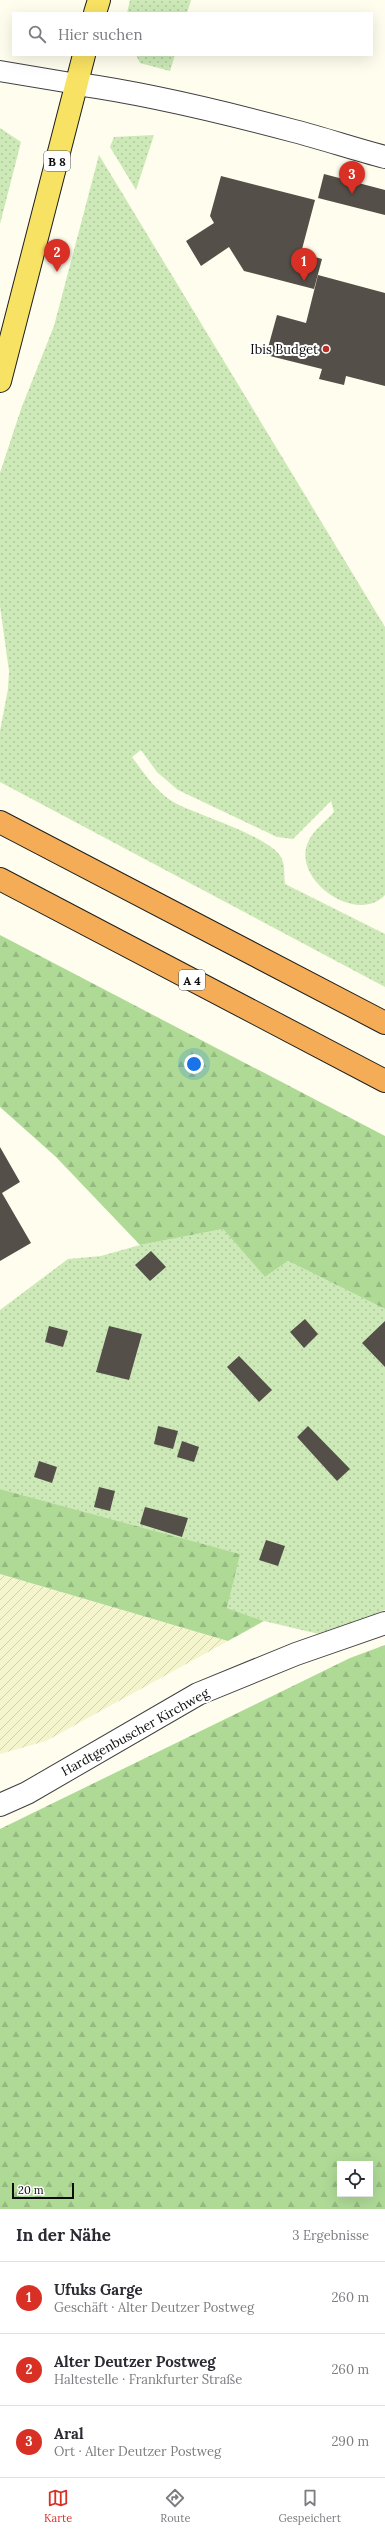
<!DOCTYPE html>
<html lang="de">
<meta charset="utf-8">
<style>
:root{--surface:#fff;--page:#f2f2f3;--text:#2b2b33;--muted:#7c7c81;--line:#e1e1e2;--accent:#d93025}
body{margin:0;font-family:Lora,serif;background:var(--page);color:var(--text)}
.controls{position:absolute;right:12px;bottom:12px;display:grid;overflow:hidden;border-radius:0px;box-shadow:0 4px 16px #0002}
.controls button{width:36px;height:36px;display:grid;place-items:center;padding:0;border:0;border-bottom:1px solid var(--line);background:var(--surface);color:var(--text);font:20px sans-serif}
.scale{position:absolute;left:12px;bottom:10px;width:62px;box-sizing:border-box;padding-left:4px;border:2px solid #0d0d0d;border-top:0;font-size:11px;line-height:14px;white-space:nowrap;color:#0d0d0d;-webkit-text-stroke:3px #fff;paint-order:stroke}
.you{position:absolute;left:194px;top:1064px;width:14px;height:14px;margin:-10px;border:3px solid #fff;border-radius:50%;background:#1a73e8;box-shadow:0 0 0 6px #1a73e833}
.badge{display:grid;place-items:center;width:26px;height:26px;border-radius:50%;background:var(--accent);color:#fff;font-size:13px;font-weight:700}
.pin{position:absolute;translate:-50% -33px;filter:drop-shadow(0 1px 2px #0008)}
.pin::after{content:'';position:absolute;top:21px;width:14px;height:12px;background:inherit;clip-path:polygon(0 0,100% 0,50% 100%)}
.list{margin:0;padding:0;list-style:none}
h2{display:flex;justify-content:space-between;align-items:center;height:52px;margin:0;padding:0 16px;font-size:17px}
h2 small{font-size:13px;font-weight:400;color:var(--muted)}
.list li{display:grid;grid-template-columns:26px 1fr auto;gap:12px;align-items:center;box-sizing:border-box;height:72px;padding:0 16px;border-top:1px solid var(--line)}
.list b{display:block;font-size:15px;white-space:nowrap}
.list p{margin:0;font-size:13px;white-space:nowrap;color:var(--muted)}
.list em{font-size:13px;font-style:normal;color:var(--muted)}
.icon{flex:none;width:22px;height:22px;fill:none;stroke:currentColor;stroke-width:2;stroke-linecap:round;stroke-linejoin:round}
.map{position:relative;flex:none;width:385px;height:2209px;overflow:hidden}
.search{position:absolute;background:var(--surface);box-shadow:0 4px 16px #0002;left:12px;right:12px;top:12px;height:44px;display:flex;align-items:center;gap:10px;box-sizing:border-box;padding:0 14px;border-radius:0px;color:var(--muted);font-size:15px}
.sheet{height:268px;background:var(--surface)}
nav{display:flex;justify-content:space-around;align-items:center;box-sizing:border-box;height:56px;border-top:1px solid var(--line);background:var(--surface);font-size:11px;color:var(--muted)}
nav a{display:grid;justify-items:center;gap:2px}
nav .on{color:var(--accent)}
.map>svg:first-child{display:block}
.farmland{fill:url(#farmland-furrows)}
.grass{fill:url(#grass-dots)}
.forest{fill:url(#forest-firs);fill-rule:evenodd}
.building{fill:#554f49}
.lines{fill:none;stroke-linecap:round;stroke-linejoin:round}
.minor-casing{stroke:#404040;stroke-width:22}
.tertiary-casing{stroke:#404040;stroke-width:24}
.primary-casing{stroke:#1e1e1e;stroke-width:24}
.motorway-casing{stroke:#1e1e1e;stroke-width:24}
.minor{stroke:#fff;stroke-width:20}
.tertiary{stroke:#fff;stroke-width:22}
.primary{stroke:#f8e263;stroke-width:22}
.motorway{stroke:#f4ad56;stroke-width:22}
.poi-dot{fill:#bc2d25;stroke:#fff;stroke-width:1.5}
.labels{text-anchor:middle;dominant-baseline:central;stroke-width:4;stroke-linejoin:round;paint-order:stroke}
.shield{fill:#fff;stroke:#565656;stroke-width:1}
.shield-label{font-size:12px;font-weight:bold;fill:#0d0d0d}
.poi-label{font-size:13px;fill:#0d0d0d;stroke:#fff;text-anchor:end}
.street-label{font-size:13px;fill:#0d0d0d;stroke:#fff}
</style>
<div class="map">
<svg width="385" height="2209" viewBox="0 0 385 2209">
<defs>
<pattern id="farmland-furrows" width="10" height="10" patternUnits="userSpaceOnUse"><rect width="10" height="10" fill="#f4f4cd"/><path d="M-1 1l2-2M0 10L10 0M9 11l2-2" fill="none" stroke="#d0d0af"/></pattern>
<pattern id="grass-dots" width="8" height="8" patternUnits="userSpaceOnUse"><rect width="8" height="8" fill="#cce9b7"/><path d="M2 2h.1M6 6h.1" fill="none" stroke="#aec79c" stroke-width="1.8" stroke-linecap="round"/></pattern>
<pattern id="forest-firs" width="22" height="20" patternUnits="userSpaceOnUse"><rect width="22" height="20" fill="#aeda96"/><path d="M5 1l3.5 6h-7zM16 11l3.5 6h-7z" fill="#94ba80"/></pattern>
</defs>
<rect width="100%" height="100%" fill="#fffded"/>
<path class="farmland" d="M0 1574 228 1641 46 1741 0 1754Z"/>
<path class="grass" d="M130 0H191L187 13H127Z
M136 55H175L170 71 140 63Z
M0 128 21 142 0 224Z
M154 135 136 190 110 147 114 137Z
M99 155 385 627V895C356 926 289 878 309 840 314 830 326 821 334 812L331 801 293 839 277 837 178 790 157 772 141 750 132 757C144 773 157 793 175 803 197 815 273 837 282 859 285 867 284 876 285 884L385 934V987L0 782V731L8 689 9 671 0 606V473L21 409 54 326Z
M223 1229 265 1277 288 1261 385 1309V1610L327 1636 264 1621 227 1608 239 1554 0 1489V1310L68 1259 101 1256 140 1245Z"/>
<path class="forest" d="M0 935 385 1136V1309L288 1261 265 1277 223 1229 140 1245 56 1157 0 1107Z
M0 1489 240 1554 227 1608 264 1621 228 1641 0 1574Z
M385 1645V2209H0V1829L350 1658ZM340 2164H370V2194H340Z"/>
<path class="building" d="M324 174 385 190V215L318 198Z
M221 176 315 200 301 253 322 259 314 289 244 271 229 247 201 266 186 241 214 223 210 216Z
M318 275 385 293V386L346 376 344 385 319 379 322 369 266 355 277 315 306 323Z
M0 1147 20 1182 2 1193 31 1243 0 1261Z
M151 1251 166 1267 150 1281 135 1265Z
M305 1319 318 1334 304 1348 290 1332Z
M385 1321V1367L362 1343Z
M49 1326 68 1331 63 1347 45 1342Z
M109 1326 142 1334 129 1380 96 1372Z
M239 1356 272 1390 259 1402 227 1367Z
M158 1426 178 1431 173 1449 154 1444Z
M308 1426 350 1469 337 1481 297 1437Z
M182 1441 199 1447 194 1462 177 1457Z
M39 1461 57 1467 52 1483 34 1477Z
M99 1487 115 1491 110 1511 94 1507Z
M145 1507 188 1518 182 1537 140 1524Z
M266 1540 285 1546 278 1566 259 1560Z"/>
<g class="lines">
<defs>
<path id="minor" d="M0 71 77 84"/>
<path id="tertiary" d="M77 84C150 94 223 112 294 131 325 139 354 149 385 157
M0 1805 27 1793 198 1694 296 1654 385 1623"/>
<path id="primary" d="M95 13 99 0
M0 381 84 55"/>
<path id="motorway" d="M0 822 385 1023
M0 879 385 1081"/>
</defs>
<use href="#minor" class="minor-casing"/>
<use href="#tertiary" class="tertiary-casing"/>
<use href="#primary" class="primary-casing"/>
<use href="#motorway" class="motorway-casing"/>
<use href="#minor" class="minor"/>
<use href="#tertiary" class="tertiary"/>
<use href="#primary" class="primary"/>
<use href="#motorway" class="motorway"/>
</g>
<circle class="poi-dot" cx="326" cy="349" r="4"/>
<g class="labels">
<g class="shield">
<rect x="44" y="151" width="26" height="20" rx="3"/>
<rect x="179" y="970" width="26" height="20" rx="3"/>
</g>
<g class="shield-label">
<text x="57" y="161">B 8</text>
<text x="192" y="980">A 4</text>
</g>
<g class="poi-label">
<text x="318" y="349">Ibis Budget</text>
</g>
<g class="street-label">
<text transform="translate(135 1732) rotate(-29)">Hardtgenbuscher Kirchweg</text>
</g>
</g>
</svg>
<div class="controls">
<button><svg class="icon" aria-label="locate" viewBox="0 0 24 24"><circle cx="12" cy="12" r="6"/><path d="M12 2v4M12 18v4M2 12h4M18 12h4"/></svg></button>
</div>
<div class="scale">20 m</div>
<div class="you"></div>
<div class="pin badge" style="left:304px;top:281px">1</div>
<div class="pin badge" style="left:57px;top:272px">2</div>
<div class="pin badge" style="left:352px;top:194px">3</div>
<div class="search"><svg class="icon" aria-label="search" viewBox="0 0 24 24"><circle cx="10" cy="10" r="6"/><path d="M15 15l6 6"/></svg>Hier suchen</div>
</div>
<section class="sheet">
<h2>In der Nähe<small>3 Ergebnisse</small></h2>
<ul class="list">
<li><span class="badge">1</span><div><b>Ufuks Garge</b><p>Geschäft · Alter Deutzer Postweg</p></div><em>260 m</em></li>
<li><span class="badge">2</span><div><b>Alter Deutzer Postweg</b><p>Haltestelle · Frankfurter Straße</p></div><em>260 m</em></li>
<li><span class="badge">3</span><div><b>Aral</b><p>Ort · Alter Deutzer Postweg</p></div><em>290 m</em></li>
</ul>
</section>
<nav>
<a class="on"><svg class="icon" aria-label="map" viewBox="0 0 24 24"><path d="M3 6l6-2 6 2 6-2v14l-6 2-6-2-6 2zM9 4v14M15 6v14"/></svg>Karte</a>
<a><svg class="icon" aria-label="directions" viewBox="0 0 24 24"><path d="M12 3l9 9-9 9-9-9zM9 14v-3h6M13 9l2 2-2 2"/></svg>Route</a>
<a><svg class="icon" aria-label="saved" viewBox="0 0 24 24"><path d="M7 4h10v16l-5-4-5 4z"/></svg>Gespeichert</a>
</nav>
